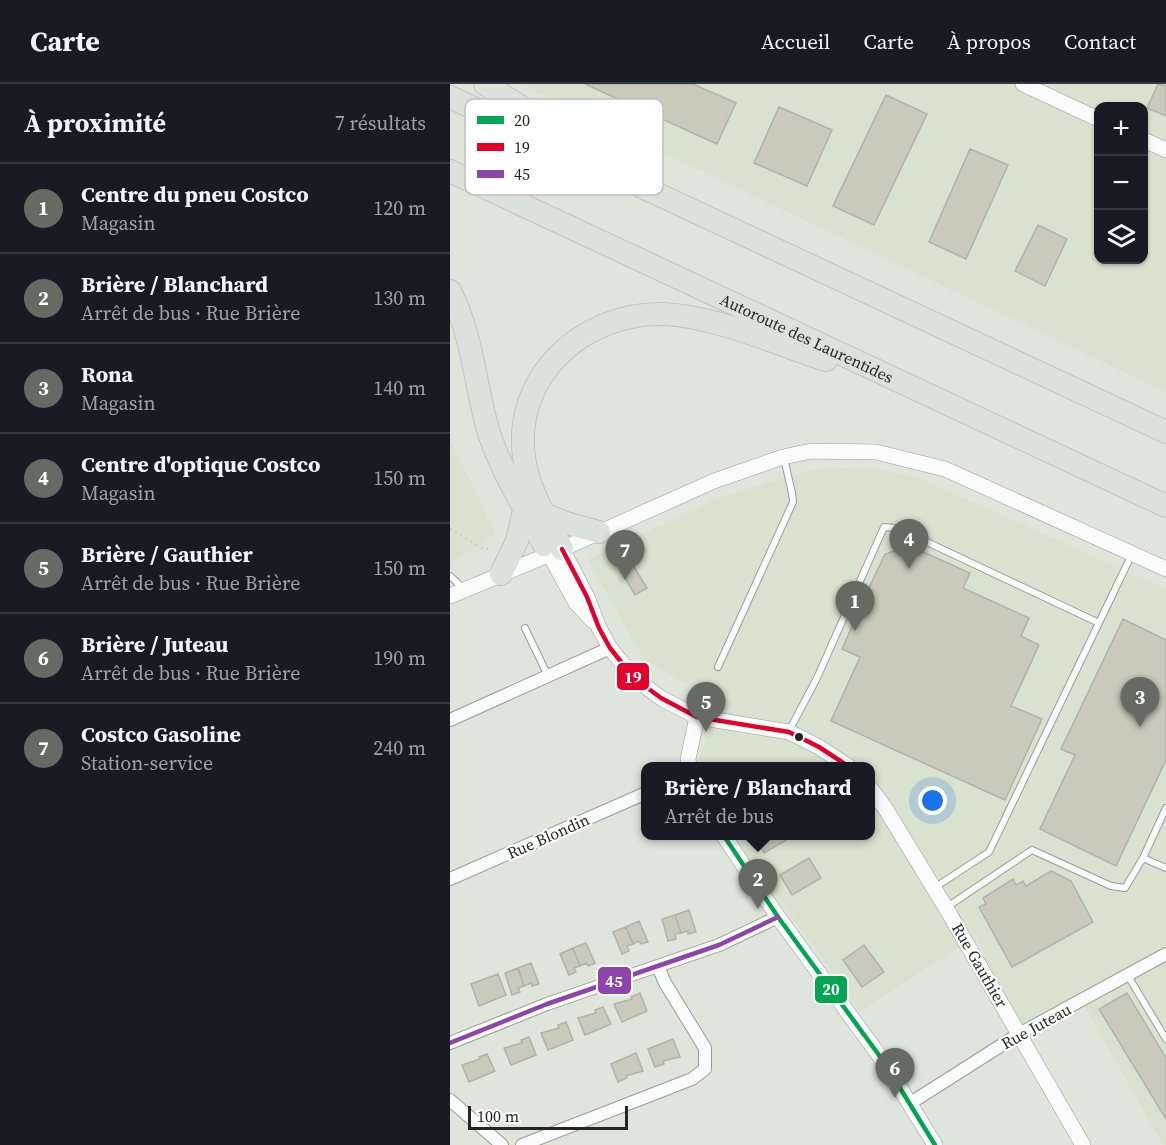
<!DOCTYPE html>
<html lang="fr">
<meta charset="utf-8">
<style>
:root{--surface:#171b24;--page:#242831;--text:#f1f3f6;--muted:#9ea1a6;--line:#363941;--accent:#666a62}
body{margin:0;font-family:"Source Serif 4",serif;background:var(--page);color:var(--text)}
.controls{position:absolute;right:18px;top:18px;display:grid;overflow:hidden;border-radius:12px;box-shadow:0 2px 4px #0004}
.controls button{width:54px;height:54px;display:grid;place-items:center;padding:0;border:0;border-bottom:2px solid var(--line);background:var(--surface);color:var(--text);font:30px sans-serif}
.scale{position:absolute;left:18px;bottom:15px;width:160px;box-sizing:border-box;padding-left:6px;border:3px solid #242721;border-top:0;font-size:16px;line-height:21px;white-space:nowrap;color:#242721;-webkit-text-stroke:4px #fff;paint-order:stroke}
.you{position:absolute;left:483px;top:717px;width:21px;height:21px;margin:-15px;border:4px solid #fff;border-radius:50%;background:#1a73e8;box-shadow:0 0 0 9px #1a73e833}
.badge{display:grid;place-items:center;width:39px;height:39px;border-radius:50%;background:var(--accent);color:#fff;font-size:20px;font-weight:700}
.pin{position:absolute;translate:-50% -50px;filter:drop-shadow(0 2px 3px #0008)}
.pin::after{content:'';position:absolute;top:32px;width:21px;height:18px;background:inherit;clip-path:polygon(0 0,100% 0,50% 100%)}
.popup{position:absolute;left:191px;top:678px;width:234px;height:78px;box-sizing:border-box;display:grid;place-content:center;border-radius:12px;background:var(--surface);filter:drop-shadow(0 2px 4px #0005);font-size:20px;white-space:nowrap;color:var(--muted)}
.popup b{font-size:22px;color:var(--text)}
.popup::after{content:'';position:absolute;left:50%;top:100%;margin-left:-12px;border:12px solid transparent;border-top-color:var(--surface)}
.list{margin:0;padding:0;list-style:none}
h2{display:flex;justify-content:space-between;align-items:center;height:78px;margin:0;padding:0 24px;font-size:26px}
h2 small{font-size:20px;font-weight:400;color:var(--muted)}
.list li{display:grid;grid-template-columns:39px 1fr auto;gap:18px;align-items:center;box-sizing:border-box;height:90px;padding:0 24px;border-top:2px solid var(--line)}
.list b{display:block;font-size:22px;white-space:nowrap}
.list p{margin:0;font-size:20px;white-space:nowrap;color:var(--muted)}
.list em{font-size:20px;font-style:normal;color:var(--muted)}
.icon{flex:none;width:33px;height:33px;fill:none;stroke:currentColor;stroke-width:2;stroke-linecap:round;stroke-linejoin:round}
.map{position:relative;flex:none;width:716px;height:1061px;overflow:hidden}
header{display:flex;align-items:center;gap:36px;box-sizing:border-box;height:84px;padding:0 30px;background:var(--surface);border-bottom:2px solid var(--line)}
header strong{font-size:28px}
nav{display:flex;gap:33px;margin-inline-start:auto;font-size:21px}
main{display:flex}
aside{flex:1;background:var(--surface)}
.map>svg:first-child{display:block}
.built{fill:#d9e2cf;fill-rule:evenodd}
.building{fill:#cacabb;stroke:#b0b2aa;stroke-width:1.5}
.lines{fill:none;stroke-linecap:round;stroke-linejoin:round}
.service-casing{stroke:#989c95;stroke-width:8}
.minor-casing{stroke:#989c95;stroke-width:14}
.tertiary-casing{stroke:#989c95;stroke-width:16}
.motorway-casing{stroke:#c0c2be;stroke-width:24}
.path{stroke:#c2c4c0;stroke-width:2;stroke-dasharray:1.5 4.5;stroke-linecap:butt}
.service{stroke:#fafbfa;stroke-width:6}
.minor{stroke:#fafbfa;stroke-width:12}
.tertiary{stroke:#fafbfa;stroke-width:15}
.motorway{stroke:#d9e3dc;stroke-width:22}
.bus-1-casing{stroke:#fff;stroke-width:9}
.bus-2-casing{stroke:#fff;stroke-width:9}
.bus-3-casing{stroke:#fff;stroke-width:9}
.bus-1{stroke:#00a651;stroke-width:4.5}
.bus-2{stroke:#e4002b;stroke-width:4.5}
.bus-3{stroke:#8e44ad;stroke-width:4.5}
.bus-dot{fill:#242721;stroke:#fff;stroke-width:2}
.labels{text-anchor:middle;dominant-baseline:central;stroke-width:4.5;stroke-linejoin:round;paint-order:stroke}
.street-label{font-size:16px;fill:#242721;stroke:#fff}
.key{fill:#fff;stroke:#bdbebc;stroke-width:1.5}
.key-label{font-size:16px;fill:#242721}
.line-badge{stroke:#fff;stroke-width:2}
.badge-label{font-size:16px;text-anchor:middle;font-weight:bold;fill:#fff}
</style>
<header>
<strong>Carte</strong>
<nav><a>Accueil</a><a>Carte</a><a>À propos</a><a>Contact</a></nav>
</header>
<main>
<aside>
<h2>À proximité<small>7 résultats</small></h2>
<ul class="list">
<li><span class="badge">1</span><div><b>Centre du pneu Costco</b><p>Magasin</p></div><em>120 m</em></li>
<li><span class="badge">2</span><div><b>Brière / Blanchard</b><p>Arrêt de bus · Rue Brière</p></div><em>130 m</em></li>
<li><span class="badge">3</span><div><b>Rona</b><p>Magasin</p></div><em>140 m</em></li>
<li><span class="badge">4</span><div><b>Centre d'optique Costco</b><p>Magasin</p></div><em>150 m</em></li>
<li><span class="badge">5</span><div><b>Brière / Gauthier</b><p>Arrêt de bus · Rue Brière</p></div><em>150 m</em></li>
<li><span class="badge">6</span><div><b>Brière / Juteau</b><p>Arrêt de bus · Rue Brière</p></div><em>190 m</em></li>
<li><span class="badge">7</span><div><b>Costco Gasoline</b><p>Station-service</p></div><em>240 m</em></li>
</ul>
</aside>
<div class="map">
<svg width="716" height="1061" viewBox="0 0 716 1061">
<rect width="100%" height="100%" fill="#e0e5db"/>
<path class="built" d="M69 0H716V308ZM648 22H694V176H648Z
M0 355 46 450 0 479Z
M421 383 469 394 716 505V1061H713L632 918 567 956 526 852 410 928 284 752H421V682H247L268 617 194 576 138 476 264 416 319 398 365 385Z"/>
<path class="building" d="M135 0H243L286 19 267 60Z
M708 0 716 2V32L697 24Z
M436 11 477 30 424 141 383 122Z
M329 23 382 46 357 102 304 79Z
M520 65 558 81 516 175 479 158Z
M588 141 617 155 595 202 565 187Z
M460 462 520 489 513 504 579 534 571 552 589 561 561 622 592 635 555 716 381 637 410 573 392 565 418 506 435 470Z
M175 468 197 504 185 511 164 475Z
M673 535 716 556V676L666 782 590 745 625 671 611 665Z
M304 752H343L314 769Z
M359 774 371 794 342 811 330 791Z
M601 787 621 797 643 838 562 883 529 823 536 820 533 814 563 795 566 801 573 797 576 802Z
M239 826 246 848 238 850V847L231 849 225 831Z
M225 831 231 849 225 850 226 855 218 857 212 835Z
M189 837 198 858 191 860 189 857 183 860 176 843Z
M176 843 183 860 177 862 179 867 172 870 163 848Z
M136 859 145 879 138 882 137 879 130 882 123 864Z
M414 861 434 888 412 903 393 876Z
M123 864 130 882 124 884 126 888 119 891 110 870Z
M81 879 89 900 82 902 81 899 74 902 68 884Z
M68 884 74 902 68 904 70 908 62 911 55 889Z
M48 890 56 911 29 922 21 900Z
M190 909 197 927 172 938 164 920 182 915 181 913Z
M677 909 716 974V1035L649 925Z
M153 923 161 940 135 951 128 934 146 929 145 926Z
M116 938 123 956 98 966 91 949 109 944 108 941Z
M79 953 86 971 61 981 54 964 72 959 71 956Z
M223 955 230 973 213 977 214 980 205 983 198 965Z
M186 969 193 987 176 992 177 994 168 998 161 980Z
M37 970 45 987 19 998 12 981 30 975 29 973Z"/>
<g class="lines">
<defs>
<path id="service" d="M0 492 15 506
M75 544 98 592
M268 583 343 418 342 409 334 374
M339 647 367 594 434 443 445 444 460 450 649 539
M693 774 716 784
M484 804 539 768 682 470
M497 823 582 766 661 802 675 804 693 774 716 724
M678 892 716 955"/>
<path id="minor" d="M0 636 160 564
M0 795 196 709
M0 959 97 920 269 861 328 833
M0 1016 52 1061
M459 1020 569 950 716 870
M72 1061 242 995 255 985V964L215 899 208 882"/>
<path id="tertiary" d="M573 0 648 35
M694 56 716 66
M112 465 137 513 149 544 160 564 184 594 211 614 247 633 339 648 369 663 398 682
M99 470 126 519 143 537
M0 512 119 462 264 397 333 373 361 367 426 368 495 385 716 485
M239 682 238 675 247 633
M421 705 435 724 496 824 633 1061
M274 752 328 833 434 978 485 1061"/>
<g id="motorway">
<path d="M35 0 134 63"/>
<path d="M0 13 716 348"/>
<path id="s1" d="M0 87 716 422"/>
<path d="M0 207C23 251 25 303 39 349 52 389 75 424 94 461"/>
<path d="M94 430 116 439 149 448"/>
<path d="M112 465C97 436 78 405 74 373 63 290 135 228 214 230 264 232 327 260 376 276"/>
<path d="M51 490 67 457 74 427"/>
</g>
</defs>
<use href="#service" class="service-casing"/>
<use href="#minor" class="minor-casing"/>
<use href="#tertiary" class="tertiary-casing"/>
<use href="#motorway" class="motorway-casing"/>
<path class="path" d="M0 445 32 464 43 466"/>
<use href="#service" class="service"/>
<use href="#minor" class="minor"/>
<use href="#tertiary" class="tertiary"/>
<use href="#motorway" class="motorway"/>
<defs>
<path id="bus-1" d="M274 752 328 833 434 978 485 1061"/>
<path id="bus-2" d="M112 465 137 513 149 544 160 564 184 594 211 614 247 633 339 648 369 663 398 682"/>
<path id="bus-3" d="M0 959 97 920 269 861 328 833"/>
</defs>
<use href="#bus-1" class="bus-1-casing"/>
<use href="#bus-2" class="bus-2-casing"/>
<use href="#bus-3" class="bus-3-casing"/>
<use href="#bus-1" class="bus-1"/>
<use href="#bus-2" class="bus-2"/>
<use href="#bus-3" class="bus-3"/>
</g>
<circle class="bus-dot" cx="349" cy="653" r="5"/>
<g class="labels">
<g class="street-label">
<text stroke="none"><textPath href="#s1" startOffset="394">Autoroute des Laurentides</textPath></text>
<text transform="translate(98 752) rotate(-24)">Rue Blondin</text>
<text transform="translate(530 881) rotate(60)">Rue Gauthier</text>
<text transform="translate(586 942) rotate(-29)">Rue Juteau</text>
</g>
</g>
<rect x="15" y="15" width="198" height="96" rx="9" class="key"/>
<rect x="27" y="32" width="27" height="8" fill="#00a651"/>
<rect x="27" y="59" width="27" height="8" fill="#e4002b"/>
<rect x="27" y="86" width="27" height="8" fill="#8e44ad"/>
<g class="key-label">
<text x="64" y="42">20</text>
<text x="64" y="69">19</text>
<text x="64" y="96">45</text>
</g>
<g class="line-badge">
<rect x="166" y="578" width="34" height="29" rx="6" fill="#e4002b"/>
<rect x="147" y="882" width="35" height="29" rx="6" fill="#8e44ad"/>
<rect x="364" y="891" width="34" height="29" rx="6" fill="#00a651"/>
</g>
<g class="badge-label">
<text x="183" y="599">19</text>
<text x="164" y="903">45</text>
<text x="381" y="911">20</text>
</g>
</svg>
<div class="controls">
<button>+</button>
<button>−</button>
<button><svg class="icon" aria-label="layers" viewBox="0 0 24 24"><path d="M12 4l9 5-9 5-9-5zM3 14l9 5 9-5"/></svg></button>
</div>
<div class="scale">100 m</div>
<div class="you"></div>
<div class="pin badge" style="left:405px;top:547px">1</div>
<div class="pin badge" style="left:308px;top:825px">2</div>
<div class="popup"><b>Brière / Blanchard</b>Arrêt de bus</div>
<div class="pin badge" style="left:690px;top:643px">3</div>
<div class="pin badge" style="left:459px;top:485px">4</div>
<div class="pin badge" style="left:256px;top:648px">5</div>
<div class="pin badge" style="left:445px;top:1014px">6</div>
<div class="pin badge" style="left:175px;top:496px">7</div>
</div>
</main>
